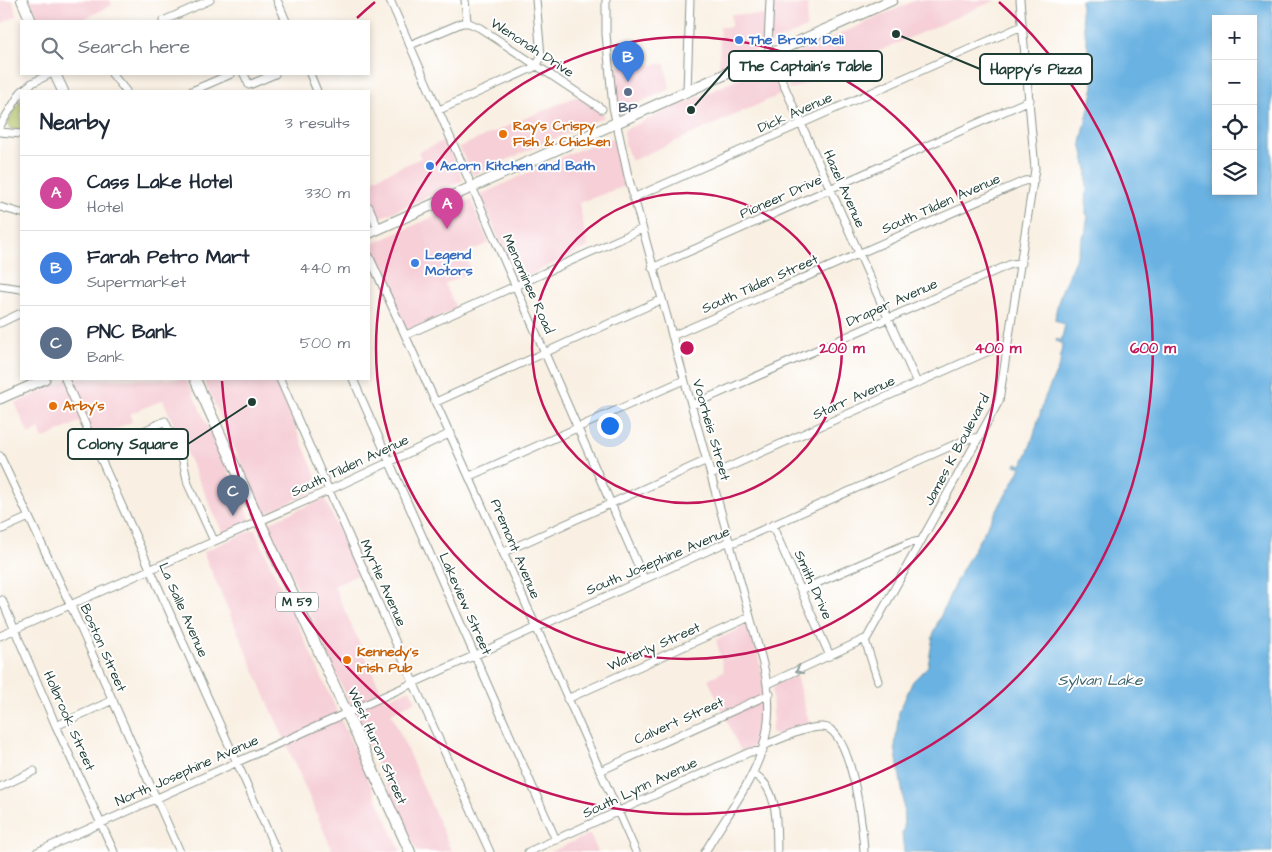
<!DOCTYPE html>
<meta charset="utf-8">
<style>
:root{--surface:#fff;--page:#f6f6f7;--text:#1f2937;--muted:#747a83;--line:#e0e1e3;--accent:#b5179e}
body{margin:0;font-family:"Architects Daughter",sans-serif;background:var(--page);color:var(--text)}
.controls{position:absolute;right:15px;top:15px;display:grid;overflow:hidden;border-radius:0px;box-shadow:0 2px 8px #0003}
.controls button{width:45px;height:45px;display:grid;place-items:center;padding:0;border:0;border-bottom:1px solid var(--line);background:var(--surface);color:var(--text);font:25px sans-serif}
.you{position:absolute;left:609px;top:425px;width:18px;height:18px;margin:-12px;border:4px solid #fff;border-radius:50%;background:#1a73e8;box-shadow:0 0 0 8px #1a73e833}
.badge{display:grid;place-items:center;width:32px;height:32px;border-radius:50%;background:var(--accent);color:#fff;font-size:16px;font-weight:700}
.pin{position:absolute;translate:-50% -41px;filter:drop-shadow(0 1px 2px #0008)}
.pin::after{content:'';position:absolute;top:26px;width:18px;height:15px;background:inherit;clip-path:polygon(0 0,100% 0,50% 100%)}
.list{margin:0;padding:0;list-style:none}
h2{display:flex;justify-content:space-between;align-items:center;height:65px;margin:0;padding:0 20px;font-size:21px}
h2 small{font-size:16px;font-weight:400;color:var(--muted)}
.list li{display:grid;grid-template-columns:32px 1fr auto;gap:15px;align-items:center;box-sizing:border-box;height:75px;padding:0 20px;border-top:1px solid var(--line)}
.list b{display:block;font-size:19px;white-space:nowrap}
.list p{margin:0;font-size:16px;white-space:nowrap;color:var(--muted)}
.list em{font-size:16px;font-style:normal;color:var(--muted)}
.icon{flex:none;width:28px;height:28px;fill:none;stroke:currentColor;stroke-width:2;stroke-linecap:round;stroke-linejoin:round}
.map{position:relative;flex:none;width:1272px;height:852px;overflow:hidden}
.search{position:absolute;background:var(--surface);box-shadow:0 2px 8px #0003;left:20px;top:20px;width:350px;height:55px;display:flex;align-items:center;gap:12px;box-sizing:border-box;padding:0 18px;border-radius:0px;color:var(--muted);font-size:19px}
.panel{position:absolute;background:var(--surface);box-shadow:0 2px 8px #0003;left:20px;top:90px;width:350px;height:290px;border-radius:0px}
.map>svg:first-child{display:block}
.built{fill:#f6cfd7}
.green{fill:#b3c264;stroke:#69804c}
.water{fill:#6bb2e2;stroke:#45788b;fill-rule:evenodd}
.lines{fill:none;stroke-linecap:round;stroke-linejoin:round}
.minor-casing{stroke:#8c968c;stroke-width:9}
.major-casing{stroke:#8c968c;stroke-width:11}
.highway-casing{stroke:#8c968c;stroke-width:12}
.minor{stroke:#fff;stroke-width:7}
.major{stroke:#fff;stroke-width:9}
.highway{stroke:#fff;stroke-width:10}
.oneway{stroke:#8f9e9a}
.ring{fill:none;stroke:#c2185b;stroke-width:2.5}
.shop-dot{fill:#3f7fe0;stroke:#fff;stroke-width:2}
.service-dot{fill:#5c6f8a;stroke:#fff;stroke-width:2}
.food-dot{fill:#e8710a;stroke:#fff;stroke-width:2}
.labels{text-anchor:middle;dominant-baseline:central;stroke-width:4;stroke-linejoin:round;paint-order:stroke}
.shield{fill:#fff;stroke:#627771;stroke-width:1}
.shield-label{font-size:12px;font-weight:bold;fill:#1f3d34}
.shop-label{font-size:14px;font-weight:bold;fill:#366cbe;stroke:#fff;text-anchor:start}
.street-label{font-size:14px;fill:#1f3d34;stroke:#fff}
.service-label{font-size:14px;font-weight:bold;fill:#4e5e75;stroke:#fff}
.food-label{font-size:14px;font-weight:bold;fill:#c56008;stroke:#fff;text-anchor:start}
.water-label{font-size:15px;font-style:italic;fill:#366068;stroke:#fff}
.centre{fill:#c2185b;stroke:#fff;stroke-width:2.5}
.ring-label{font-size:15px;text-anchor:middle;font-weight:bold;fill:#c2185b;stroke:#fff;stroke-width:4;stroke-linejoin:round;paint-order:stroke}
.leader{fill:none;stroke:#1f3d34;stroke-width:2}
.callout-dot{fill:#1f3d34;stroke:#fff;stroke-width:2}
.callout{fill:#fff;stroke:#1f3d34;stroke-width:2}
.callout-label{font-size:15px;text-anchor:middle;font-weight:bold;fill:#1f3d34}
</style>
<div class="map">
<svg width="1272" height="852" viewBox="0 0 1272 852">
<rect width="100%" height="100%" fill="#fff"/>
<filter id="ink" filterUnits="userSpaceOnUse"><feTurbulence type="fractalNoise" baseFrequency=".02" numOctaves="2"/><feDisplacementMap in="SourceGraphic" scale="10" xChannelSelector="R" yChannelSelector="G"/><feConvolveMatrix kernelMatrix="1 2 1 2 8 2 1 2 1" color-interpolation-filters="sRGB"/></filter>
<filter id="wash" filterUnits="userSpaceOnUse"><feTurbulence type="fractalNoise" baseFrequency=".0096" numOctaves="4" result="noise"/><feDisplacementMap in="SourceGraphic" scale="20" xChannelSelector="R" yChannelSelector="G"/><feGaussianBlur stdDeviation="1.12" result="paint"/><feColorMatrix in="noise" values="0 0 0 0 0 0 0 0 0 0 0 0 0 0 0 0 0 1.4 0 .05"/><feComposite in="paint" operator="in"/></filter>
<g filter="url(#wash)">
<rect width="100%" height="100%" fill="#f9f0e3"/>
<path class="built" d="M0 0H12L17 16 0 24Z
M30 0H110L112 5 80 21H40Z
M916 0H996L790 90 778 62Z
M808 5 806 28 719 67 720 27H731V14L765 15 766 6Z
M665 64 670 89 620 111 617 109 612 66Z
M772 64 784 93 631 161 625 144 624 132 626 129Z
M577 96 598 110 604 117 475 174 473 175 471 173 459 147Z
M608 139H612L616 142 625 186 579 203 588 247 517 281 480 195 568 154Z
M445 140 463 180 369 223V181L421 158 418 152Z
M471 200 489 243 464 254 472 271 445 284 456 308 412 330H407L404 328 370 251V245Z
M69 379H186L251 521 223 534 163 400 130 414 132 422 88 442 79 422 43 439 39 429 29 435 15 403Z
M203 379H275L321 488 264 514Z
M325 498 358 575 334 586 385 700 410 689 416 701 391 713 452 852H417L268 523Z
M252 530H255L401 852H333L203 552Z
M750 624 762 673 767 704 766 718 760 744 741 752 708 679 724 671 716 640Z
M796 676 810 725 781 737 771 733 773 716 772 689 778 683Z
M590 834 598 852H550Z"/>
<path class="green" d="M21 99V130L11 129 9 127 8 122Z"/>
<path class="water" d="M1081 0H1272V852H904L902 834 904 829 903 795 895 747 899 712 913 681 928 666 934 631 957 579 982 535 1018 474 1021 467 1015 465 1016 463 1022 465 1031 444 1045 397 1060 364 1062 344 1056 341 1057 339 1061 341 1065 325 1055 320C1056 299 1067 279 1075 260 1079 252 1080 244 1084 235H1085L1088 215 1086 214 1087 169 1081 143 1093 91V72L1081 14ZM1216 19H1253V191H1216Z"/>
</g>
<g filter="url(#ink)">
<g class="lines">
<defs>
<path id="minor" d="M277 0 286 21
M390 0 644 579
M465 0 467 22
M536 0 541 56 537 66
M606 0V34L613 107 628 176 762 660C785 746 746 783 705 852
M770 0 768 43 770 54 917 383
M163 21 210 0
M410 45 462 23H469L480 28 602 109
M112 74 126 91
M244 74 249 85 275 74
M310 74 317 91
M22 91 32 83 50 74
M192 91 231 74
M687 91 690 0
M439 110 537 66
M0 126 21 92
M0 132 21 134
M633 198 1022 26
M0 207 21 213
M369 207 378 228
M369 256C460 454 548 653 636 852
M652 268 1030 100
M0 286 21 289
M0 323 21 313
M406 335 642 229
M672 336 1024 181 1034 180
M65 379 277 852
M280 379 413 682 490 852
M353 379 556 840
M436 402 661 300
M692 405 1011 264 1022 263
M98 452 165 421 183 461 188 484 214 541
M0 456 70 604 180 852
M711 475 998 347 1008 346
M470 476 684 380
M772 525 830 656
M0 530 29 517
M504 552 707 460
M801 590 909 543 921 541
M2 600 56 726 114 852
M0 636 321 494 451 433
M865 640 878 681
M768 684 867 638 999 401 1035 169 1020 0
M567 699 750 617
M56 726 113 700
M765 745C781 739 807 726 823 727 852 728 863 829 864 852
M600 771 770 694
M753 773C780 790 776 824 777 852
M0 787 34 771
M37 852 725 543 735 542 967 439 980 437
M528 852 750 752 763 751"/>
<path id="major" d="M0 399 45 379"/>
<path id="highway" d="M22 0 31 21
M55 74 63 91
M369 233 892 0
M195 379 410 852"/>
</defs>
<use href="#minor" class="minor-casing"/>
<use href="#major" class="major-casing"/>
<use href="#highway" class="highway-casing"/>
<use href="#minor" class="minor"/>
<use href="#major" class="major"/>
<use href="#highway" class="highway"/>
</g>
<defs><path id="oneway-chevron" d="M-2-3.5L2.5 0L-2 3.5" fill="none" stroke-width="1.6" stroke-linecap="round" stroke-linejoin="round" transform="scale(1.25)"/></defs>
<use class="oneway" href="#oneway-chevron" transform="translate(799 670) rotate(156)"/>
</g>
<g class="ring">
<circle cx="687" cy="348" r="155"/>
<circle cx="687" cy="348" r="311"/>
<path d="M357 18A466 466 0 0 1 375 2M999 2A466 466 0 1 1 222 381"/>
</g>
<g class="shop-dot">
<circle cx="739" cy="40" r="5"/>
<circle cx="430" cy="166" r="5"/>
<circle cx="415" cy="263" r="5"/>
</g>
<circle class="service-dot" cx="628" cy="92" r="5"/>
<g class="food-dot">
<circle cx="503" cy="134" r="5"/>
<circle cx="53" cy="406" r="5"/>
<circle cx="347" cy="660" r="5"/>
</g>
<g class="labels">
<rect class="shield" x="276" y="592.5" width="42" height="19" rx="4"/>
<g class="shield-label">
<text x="297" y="602">M 59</text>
</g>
<g class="shop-label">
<text x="749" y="40">The Bronx Deli</text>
<text x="440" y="166">Acorn Kitchen and Bath</text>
<text x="425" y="255">Legend<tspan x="425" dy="16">Motors</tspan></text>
</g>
<g class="street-label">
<text transform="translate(532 48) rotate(33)">Wenonah Drive</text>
<text transform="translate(795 113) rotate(-24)">Dick Avenue</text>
<text transform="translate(844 189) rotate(66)">Hazel Avenue</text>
<text transform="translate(781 197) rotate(-24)">Pioneer Drive</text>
<text transform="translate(941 204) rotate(-24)">South Tilden Avenue</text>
<text transform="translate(528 284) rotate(66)">Menominee Road</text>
<text transform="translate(760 284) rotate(-24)">South Tilden Street</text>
<text transform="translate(892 303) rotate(-24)">Draper Avenue</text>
<text transform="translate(854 398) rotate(-24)">Starr Avenue</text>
<text transform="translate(711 430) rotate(74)">Voorheis Street</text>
<text transform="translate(957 450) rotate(-62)">James K Boulevard</text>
<text transform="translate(350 466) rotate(-25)">South Tilden Avenue</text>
<text transform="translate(515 549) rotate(67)">Premont Avenue</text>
<text transform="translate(658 561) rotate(-23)">South Josephine Avenue</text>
<text transform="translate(383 583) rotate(66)">Myrtle Avenue</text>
<text transform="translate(813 585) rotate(66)">Smith Drive</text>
<text transform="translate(465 604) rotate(66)">Lakeview Street</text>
<text transform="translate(183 610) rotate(66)">La Salle Avenue</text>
<text transform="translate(654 647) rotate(-24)">Waterly Street</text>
<text transform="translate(103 648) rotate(66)">Boston Street</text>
<text transform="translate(69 721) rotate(66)">Holbrook Street</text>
<text transform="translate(679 721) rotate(-24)">Calvert Street</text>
<text transform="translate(377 746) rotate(66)">West Huron Street</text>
<text transform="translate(187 771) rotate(-24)">North Josephine Avenue</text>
<text transform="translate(640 788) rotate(-25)">South Lynn Avenue</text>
</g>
<g class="service-label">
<text x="628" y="108">BP</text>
</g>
<g class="food-label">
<text x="513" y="126">Ray’s Crispy<tspan x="513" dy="16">Fish &amp; Chicken</tspan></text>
<text x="63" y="406">Arby's</text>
<text x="357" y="652">Kennedy's<tspan x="357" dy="16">Irish Pub</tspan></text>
</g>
<g class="water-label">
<text x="1100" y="680">Sylvan Lake</text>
</g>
</g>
<circle cx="687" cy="348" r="8" class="centre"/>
<g class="ring-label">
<text x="842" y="353">200 m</text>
<text x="998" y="353">400 m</text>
<text x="1153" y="353">600 m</text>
</g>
<path class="leader" d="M691 110L729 66M896 34L980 69M252 402L188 444"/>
<g class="callout-dot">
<circle cx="691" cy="110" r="5"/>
<circle cx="896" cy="34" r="5"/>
<circle cx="252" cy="402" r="5"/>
</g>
<g class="callout">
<rect x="729" y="51" width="153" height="30" rx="5"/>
<rect x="980" y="54" width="112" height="30" rx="5"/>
<rect x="68" y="429" width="120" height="30" rx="5"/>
</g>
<g class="callout-label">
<text x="806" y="71">The Captain's Table</text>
<text x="1036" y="74">Happy's Pizza</text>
<text x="128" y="449">Colony Square</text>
</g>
</svg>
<div class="controls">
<button>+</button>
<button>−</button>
<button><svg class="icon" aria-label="locate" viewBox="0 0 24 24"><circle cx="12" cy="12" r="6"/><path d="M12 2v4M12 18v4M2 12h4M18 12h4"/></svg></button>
<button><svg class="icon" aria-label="layers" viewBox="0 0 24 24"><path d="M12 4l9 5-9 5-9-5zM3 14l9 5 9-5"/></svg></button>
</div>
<div class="you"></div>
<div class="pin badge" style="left:447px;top:229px;background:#d1479c">A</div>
<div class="pin badge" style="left:628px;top:82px;background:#3f7fe0">B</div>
<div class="pin badge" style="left:233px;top:516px;background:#5c6f8a">C</div>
<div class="search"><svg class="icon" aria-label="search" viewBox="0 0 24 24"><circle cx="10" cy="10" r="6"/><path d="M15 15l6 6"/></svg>Search here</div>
<section class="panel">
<h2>Nearby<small>3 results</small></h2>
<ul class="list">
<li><span class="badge" style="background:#d1479c">A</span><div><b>Cass Lake Hotel</b><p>Hotel</p></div><em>330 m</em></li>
<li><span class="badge" style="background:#3f7fe0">B</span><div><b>Farah Petro Mart</b><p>Supermarket</p></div><em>440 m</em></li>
<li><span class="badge" style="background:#5c6f8a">C</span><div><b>PNC Bank</b><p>Bank</p></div><em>500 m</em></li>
</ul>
</section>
</div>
